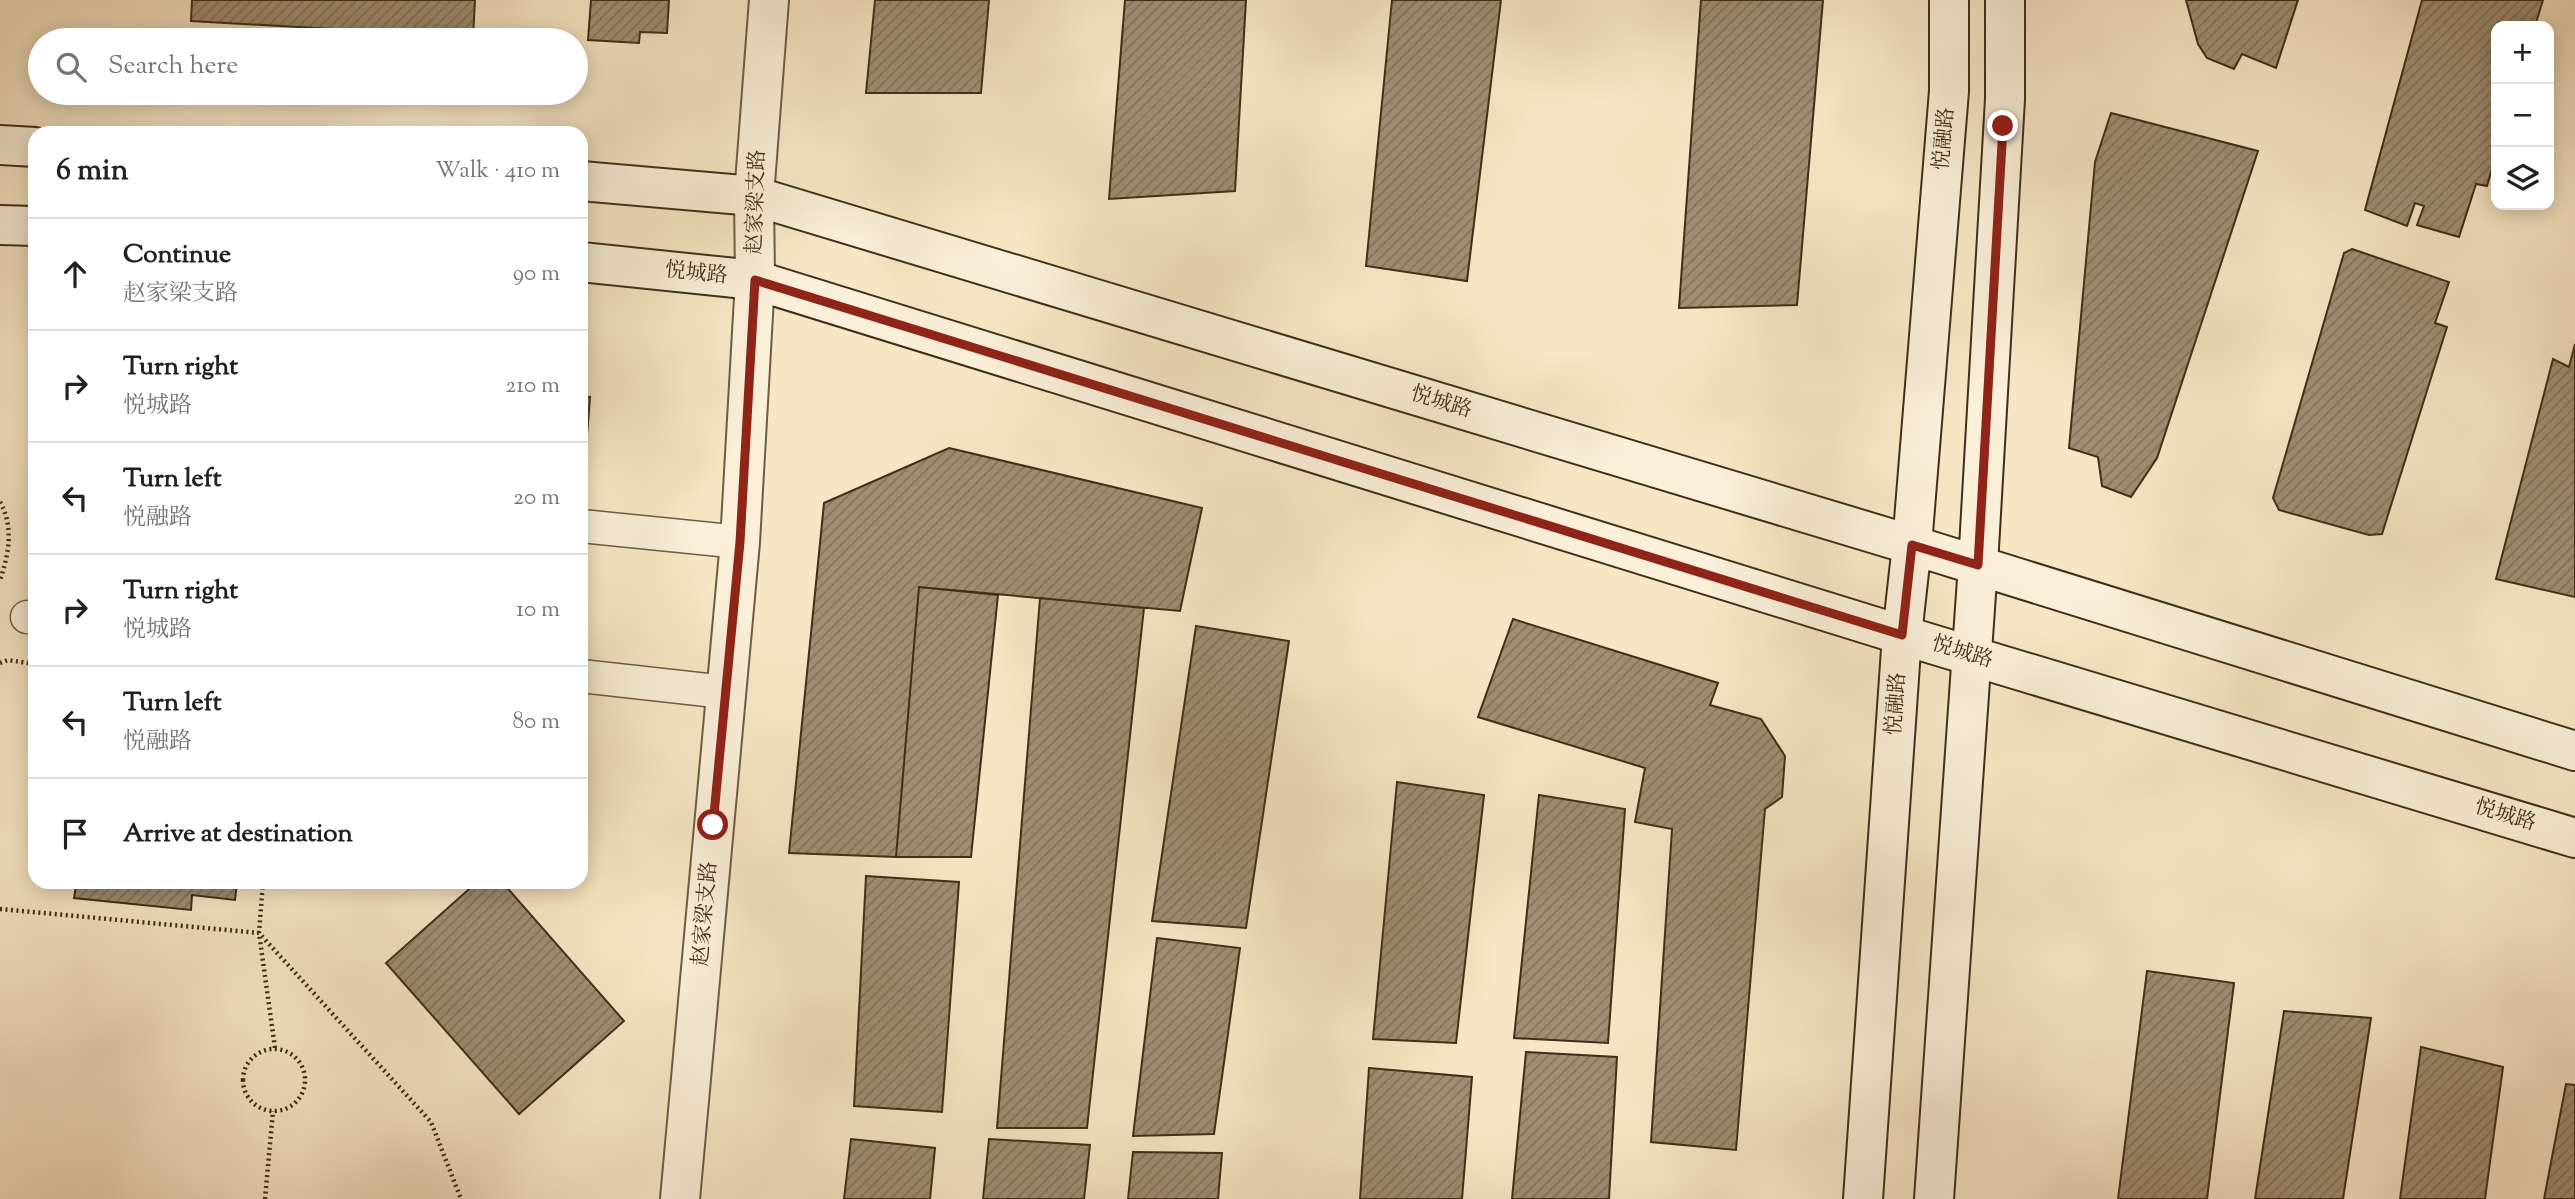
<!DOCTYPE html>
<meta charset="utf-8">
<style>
:root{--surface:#fff;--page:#f6f6f6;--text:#202124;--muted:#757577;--line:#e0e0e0}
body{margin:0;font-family:"Sorts Mill Goudy","Noto Serif SC",serif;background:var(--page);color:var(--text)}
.controls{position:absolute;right:21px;top:21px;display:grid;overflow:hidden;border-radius:14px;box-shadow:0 4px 18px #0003}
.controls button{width:63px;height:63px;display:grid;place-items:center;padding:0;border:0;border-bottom:2px solid var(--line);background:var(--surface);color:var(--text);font:35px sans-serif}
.stop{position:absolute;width:21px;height:21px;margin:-16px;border:5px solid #8f2418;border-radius:50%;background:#fff}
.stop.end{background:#8f2418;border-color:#fff;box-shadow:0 2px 7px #0008}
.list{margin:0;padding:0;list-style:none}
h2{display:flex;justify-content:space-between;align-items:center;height:91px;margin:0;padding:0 28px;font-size:30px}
h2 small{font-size:23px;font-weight:400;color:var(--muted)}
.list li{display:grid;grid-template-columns:46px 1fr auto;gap:21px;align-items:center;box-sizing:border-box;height:112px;padding:0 28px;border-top:2px solid var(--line)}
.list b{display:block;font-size:26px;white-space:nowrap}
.list p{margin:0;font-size:23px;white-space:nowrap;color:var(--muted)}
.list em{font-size:23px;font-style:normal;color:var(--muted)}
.icon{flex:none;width:38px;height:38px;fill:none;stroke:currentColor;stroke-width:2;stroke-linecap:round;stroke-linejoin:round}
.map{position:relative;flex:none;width:2575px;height:1199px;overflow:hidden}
.search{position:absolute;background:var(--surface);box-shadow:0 4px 18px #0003;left:28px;top:28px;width:560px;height:77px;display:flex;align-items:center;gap:18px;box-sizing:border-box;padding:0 24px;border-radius:38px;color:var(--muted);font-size:26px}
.panel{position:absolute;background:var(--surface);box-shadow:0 4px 18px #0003;left:28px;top:126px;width:560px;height:763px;border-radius:21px}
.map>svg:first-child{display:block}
.building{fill:url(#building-hatch);stroke:#3f2e19;stroke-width:2}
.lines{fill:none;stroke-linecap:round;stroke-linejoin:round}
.minor-casing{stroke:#6d5c44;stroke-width:35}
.tertiary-casing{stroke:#6d5c44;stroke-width:42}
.secondary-casing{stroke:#3f2e19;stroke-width:42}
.path{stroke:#3f2e19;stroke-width:4.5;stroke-dasharray:2 3.5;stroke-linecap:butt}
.minor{stroke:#faefd9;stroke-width:32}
.tertiary{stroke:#faefd9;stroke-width:38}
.secondary{stroke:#faefd9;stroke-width:38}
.route{stroke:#8f2418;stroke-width:9}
.labels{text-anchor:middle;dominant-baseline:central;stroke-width:7;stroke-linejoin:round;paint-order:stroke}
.street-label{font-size:21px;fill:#3f2e19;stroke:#faefd9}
</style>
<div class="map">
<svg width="2575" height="1199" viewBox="0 0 2575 1199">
<defs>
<pattern id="building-hatch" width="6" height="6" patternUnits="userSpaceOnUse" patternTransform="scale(1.75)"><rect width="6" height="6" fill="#9f8e72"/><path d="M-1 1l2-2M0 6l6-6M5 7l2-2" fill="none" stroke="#83745d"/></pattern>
</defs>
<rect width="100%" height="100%" fill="#f7e6c4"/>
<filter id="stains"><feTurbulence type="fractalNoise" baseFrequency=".00286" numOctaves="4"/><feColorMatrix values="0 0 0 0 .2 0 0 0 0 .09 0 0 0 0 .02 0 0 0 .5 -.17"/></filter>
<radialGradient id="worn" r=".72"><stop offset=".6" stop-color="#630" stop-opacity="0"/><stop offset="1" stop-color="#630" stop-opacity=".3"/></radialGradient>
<path class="building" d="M192 0H475L473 37 191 21Z
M591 0H669L667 33 640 32 639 43 588 40Z
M875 0H989L981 93H866Z
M1125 0H1246L1235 191 1109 199Z
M1392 0H1501L1467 281 1366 266Z
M1701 0H1823L1797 305 1679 308Z
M2186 0H2298L2276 68 2242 54 2234 69 2207 58 2198 44Z
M2422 0H2543L2535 26H2496V155L2487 186 2476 184 2459 237 2417 225 2424 206 2415 203 2407 226 2365 210Z
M2111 113 2258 151 2157 458 2131 497 2102 486 2098 457 2069 448 2095 162Z
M2352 249 2449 282 2435 323 2447 327 2382 534 2369 535 2279 510 2273 498 2344 253Z
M2575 344V597L2496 579 2553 359 2569 367Z
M581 396 590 397 581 514Z
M949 448 1202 508 1180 611 919 587 896 857 789 853 824 503Z
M919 587 998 595 971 857H896Z
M1040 598 1144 608 1087 1128H997Z
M1513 619 1718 683 1710 705 1761 719 1785 756 1782 797 1765 809 1736 1150 1651 1142 1672 829 1635 822 1645 768 1478 717Z
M1196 626 1289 641 1246 928 1152 921Z
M1397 782 1484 795 1456 1043 1373 1039Z
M1539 795 1625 809 1608 1043 1514 1038Z
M866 876 959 882 942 1112 854 1106Z
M237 882 235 900 192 895 191 910 74 898 76 886 41 883Z
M477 882H502L624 1021 519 1114 386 963Z
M1157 938 1240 948 1214 1134 1133 1136Z
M2147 971 2234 983 2207 1199H2118Z
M2284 1011 2371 1018 2343 1199H2255Z
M2421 1047 2503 1067 2485 1199H2400Z
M1526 1052 1617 1057 1609 1199H1512Z
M1369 1068 1472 1077 1462 1199H1360Z
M2566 1084 2575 1085V1199H2544Z
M851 1139 935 1148 930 1199H844Z
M989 1139 1090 1145 1084 1199H983Z
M1133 1152 1222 1153 1218 1199H1128Z"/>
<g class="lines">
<defs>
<path id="minor" d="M581 526 740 542
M27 617 35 618
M581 676 725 692"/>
<path id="tertiary" d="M680 1199 740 542 755 280 754 196 769 0"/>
<path id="secondary" d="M0 145 35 147
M581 181 754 196 1912 545 2575 751
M0 225 35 226
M581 262 755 280 1902 635 2575 838
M1863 1199 1902 635 1912 545 1949 91V0
M1934 1199 1978 565 2005 99V0"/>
</defs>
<use href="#minor" class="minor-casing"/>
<use href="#tertiary" class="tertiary-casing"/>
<use href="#secondary" class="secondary-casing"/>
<path class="path" d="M0 502C14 526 9 554 0 580
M0 663 8 660 35 664
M263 882 259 933 275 1048
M0 909 259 933 431 1122 461 1199
M243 1080a31 31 0 1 1 62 0a31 31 0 1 1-62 0Z
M265 1199 273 1111"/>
<use href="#minor" class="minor"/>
<use href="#tertiary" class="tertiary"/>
<use href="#secondary" class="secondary"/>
</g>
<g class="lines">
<path class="route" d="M713 825 740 542 755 280 1902 635 1912 545 1978 565 2003 126"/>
</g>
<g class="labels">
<g class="street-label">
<text transform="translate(1945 139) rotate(-85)">悦融路</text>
<text transform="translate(757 202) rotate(-88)">赵家梁支路</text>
<text transform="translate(696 274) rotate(6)">悦城路</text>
<text transform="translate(1441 403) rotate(17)">悦城路</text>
<text transform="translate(1962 653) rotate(17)">悦城路</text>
<text transform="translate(1897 704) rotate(-86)">悦融路</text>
<text transform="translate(2505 816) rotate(17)">悦城路</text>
<text transform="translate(706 914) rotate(-85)">赵家梁支路</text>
</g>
</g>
<rect width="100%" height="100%" filter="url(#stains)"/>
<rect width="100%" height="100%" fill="url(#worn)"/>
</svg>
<div class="controls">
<button>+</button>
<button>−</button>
<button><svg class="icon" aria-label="layers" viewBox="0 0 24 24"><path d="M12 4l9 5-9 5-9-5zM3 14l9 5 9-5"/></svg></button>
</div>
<div class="stop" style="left:713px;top:825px"></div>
<div class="stop end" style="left:2003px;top:126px"></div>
<div class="search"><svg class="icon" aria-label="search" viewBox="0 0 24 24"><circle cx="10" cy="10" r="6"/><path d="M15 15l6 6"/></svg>Search here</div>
<section class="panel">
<h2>6 min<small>Walk · 410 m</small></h2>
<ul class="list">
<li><svg class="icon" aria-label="ahead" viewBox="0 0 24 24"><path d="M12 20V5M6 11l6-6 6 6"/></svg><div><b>Continue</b><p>赵家梁支路</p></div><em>90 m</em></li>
<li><svg class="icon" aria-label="right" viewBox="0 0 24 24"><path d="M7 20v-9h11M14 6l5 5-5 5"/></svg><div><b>Turn right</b><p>悦城路</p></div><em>210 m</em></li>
<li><svg class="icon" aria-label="left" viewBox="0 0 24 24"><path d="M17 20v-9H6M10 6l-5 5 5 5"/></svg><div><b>Turn left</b><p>悦融路</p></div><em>20 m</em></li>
<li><svg class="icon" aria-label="right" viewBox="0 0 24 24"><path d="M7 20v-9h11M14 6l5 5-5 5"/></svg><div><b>Turn right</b><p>悦城路</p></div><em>10 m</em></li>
<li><svg class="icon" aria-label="left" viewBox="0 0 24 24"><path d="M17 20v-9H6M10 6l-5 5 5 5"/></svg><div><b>Turn left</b><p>悦融路</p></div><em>80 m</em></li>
<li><svg class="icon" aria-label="arrive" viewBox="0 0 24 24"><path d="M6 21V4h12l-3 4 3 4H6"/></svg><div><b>Arrive at destination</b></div></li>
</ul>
</section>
</div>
